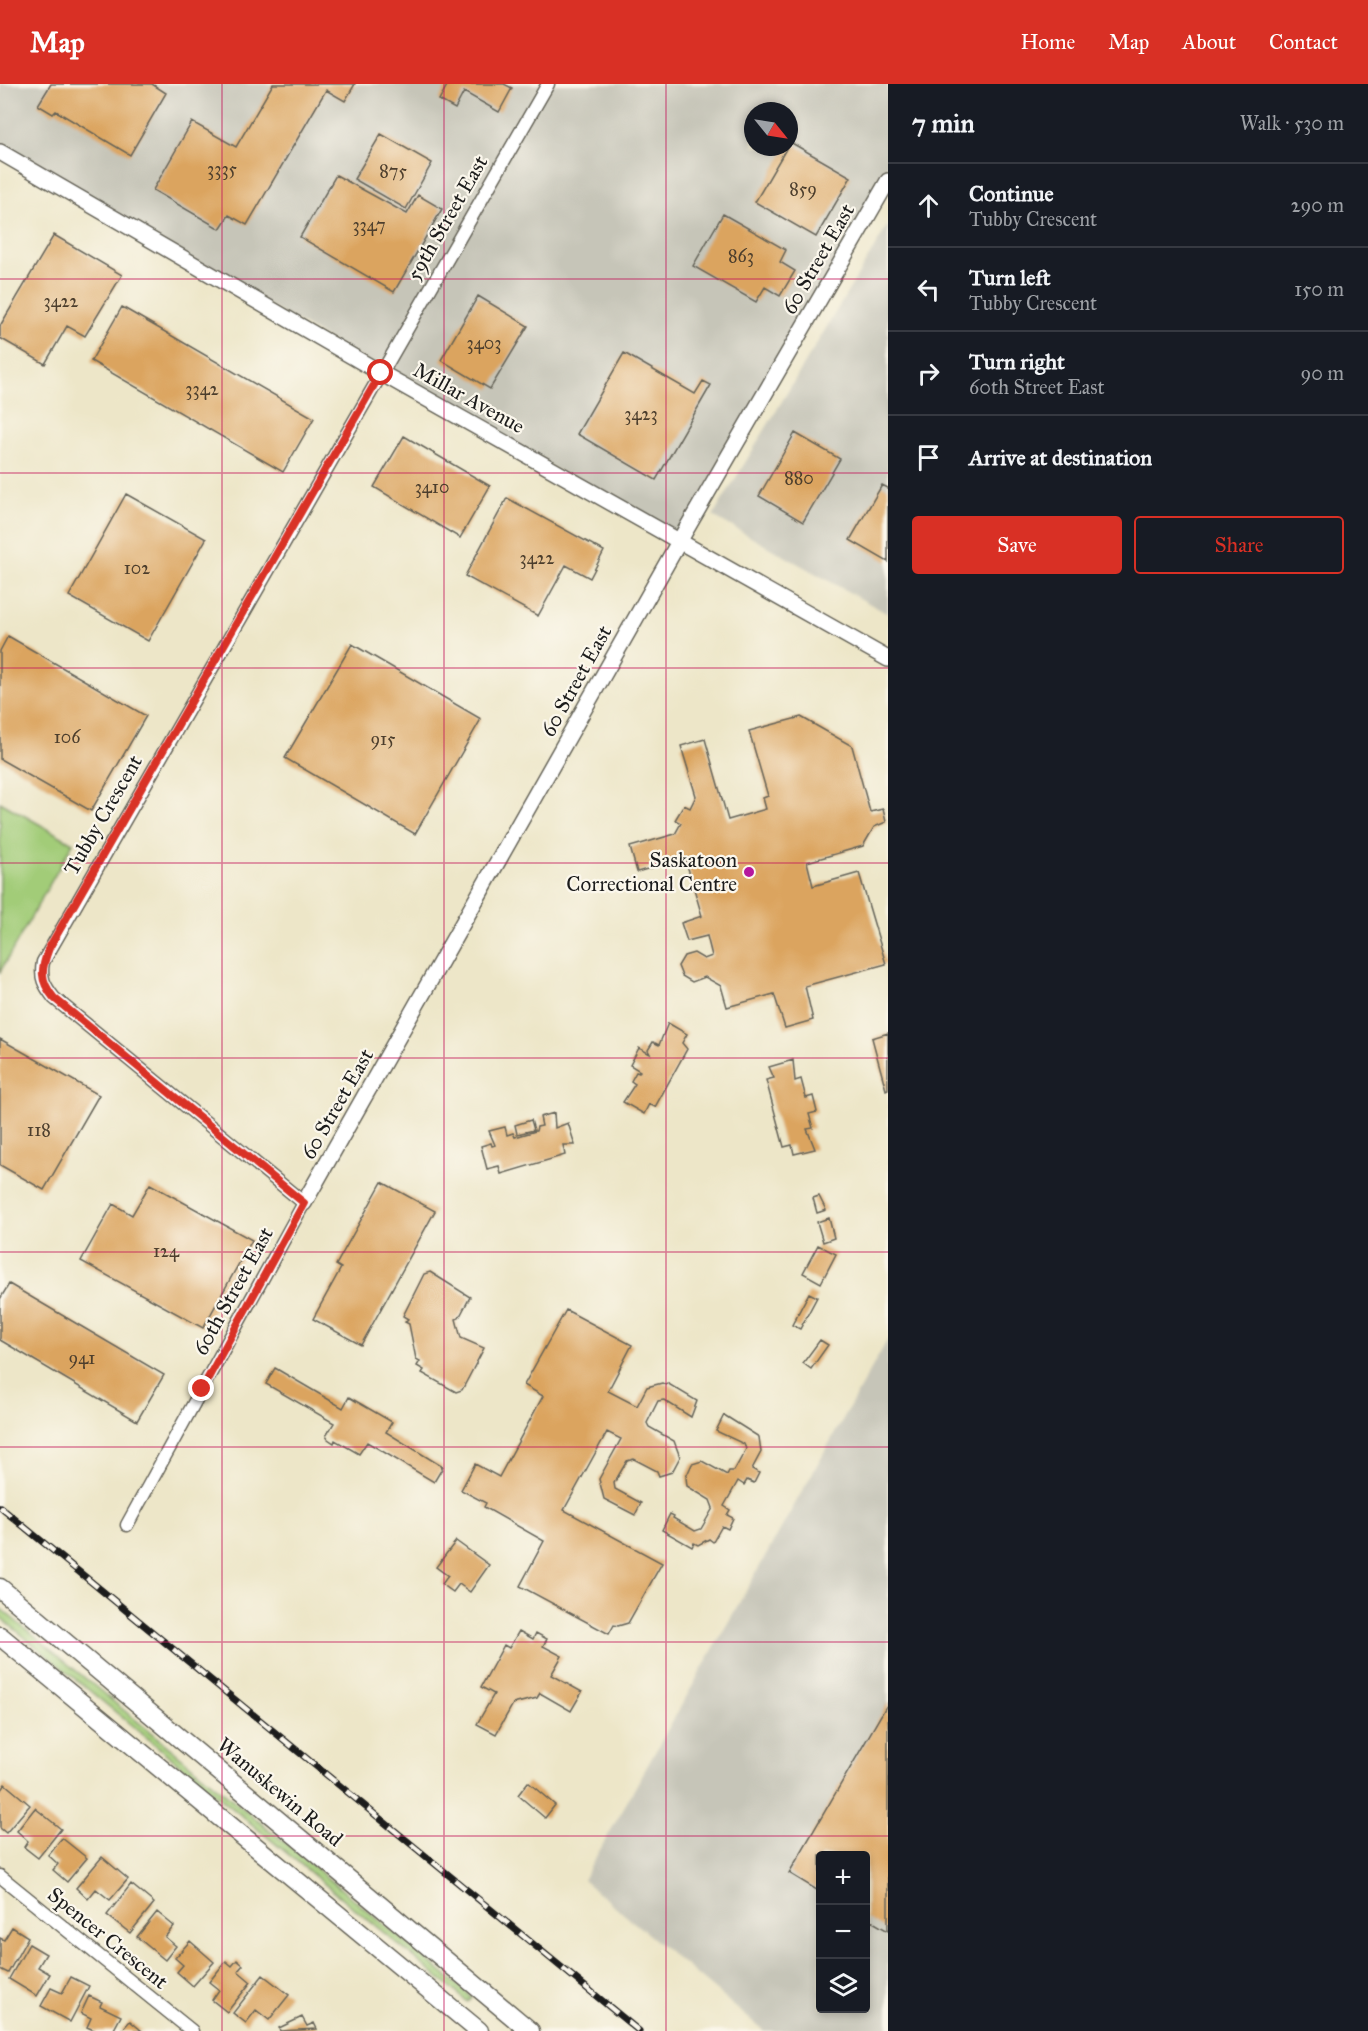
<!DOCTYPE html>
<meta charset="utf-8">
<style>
:root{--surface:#171b24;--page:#20242c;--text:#f1f3f6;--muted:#9ea1a6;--line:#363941;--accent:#d93025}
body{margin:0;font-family:"IM FELL Great Primer",serif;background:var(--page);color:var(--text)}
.controls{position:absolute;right:18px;bottom:18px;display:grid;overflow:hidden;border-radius:6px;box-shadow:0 3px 9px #0003}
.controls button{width:54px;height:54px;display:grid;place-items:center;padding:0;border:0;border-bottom:2px solid var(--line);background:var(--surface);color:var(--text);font:30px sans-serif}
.compass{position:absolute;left:744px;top:18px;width:54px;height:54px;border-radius:50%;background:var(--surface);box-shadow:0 3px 9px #0003;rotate:120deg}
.stop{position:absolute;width:18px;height:18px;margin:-14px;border:4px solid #d93025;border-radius:50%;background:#fff}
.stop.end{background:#d93025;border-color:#fff;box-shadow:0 2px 6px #0008}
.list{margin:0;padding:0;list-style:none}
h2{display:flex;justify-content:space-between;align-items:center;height:78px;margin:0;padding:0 24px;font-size:26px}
h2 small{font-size:20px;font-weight:400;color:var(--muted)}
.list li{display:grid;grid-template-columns:39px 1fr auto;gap:18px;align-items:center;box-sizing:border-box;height:84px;padding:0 24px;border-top:2px solid var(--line)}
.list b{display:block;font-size:22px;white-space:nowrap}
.list p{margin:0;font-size:20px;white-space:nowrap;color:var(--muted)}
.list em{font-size:20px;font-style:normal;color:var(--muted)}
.actions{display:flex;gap:12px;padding:18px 24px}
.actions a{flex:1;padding:14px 0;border:2px solid var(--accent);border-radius:6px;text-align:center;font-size:21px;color:var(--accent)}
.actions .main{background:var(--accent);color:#fff}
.icon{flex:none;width:33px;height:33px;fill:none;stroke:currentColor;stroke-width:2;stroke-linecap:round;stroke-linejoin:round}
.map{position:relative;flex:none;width:888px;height:1947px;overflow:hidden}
header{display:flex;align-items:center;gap:36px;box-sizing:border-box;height:84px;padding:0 30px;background:var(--accent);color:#fff}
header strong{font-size:28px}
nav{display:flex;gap:33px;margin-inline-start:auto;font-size:21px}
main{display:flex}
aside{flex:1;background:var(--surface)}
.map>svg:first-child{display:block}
.industrial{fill:#c6c5b8;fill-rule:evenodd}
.green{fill:#a2cc78;stroke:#5f744a;stroke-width:1.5}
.building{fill:#dba45f}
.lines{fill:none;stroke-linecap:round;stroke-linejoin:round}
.minor-casing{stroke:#656358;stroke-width:15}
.tertiary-casing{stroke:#656358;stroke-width:18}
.secondary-casing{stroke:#656358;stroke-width:21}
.minor{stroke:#fff;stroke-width:12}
.tertiary{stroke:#fff;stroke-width:15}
.secondary{stroke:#fff;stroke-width:18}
.rail-casing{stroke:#1c1c1c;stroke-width:7}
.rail{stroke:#fbf7ec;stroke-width:4.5;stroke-dasharray:14;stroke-linecap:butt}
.route{stroke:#d93025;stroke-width:8}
.grid{fill:none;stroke:#c2185b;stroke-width:1.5;stroke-opacity:0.55}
.poi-dot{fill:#b5179e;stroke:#fbf7ec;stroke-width:2}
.labels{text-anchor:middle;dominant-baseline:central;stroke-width:4.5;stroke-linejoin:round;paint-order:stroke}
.number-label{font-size:18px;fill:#4c3e2d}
.street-label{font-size:21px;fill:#1c1c1c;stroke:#fbf7ec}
.poi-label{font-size:21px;fill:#1c1c1c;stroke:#fbf7ec;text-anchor:end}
</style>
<header>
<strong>Map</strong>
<nav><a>Home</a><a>Map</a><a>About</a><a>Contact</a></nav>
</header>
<main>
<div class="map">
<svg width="888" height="1947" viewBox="0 0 888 1947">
<rect width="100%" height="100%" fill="#fbf7ec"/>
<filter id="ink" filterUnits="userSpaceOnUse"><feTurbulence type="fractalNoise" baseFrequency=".0167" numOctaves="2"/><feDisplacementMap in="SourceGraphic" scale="12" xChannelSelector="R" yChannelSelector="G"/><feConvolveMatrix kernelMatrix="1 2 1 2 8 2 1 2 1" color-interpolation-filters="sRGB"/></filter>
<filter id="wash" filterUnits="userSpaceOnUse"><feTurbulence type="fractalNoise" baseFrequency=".008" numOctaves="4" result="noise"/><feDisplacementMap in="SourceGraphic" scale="24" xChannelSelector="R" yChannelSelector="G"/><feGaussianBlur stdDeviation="1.35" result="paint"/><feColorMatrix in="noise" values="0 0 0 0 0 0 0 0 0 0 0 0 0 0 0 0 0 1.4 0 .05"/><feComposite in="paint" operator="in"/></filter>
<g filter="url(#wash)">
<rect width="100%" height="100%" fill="#ede6c8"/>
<path class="industrial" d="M0 0H888V97L680 456 0 68ZM753 27H789V63H753Z
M888 141V530L713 432Z
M888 1255V1947H764L583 1796ZM820 1772H866V1924H820Z"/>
<path class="green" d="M0 718 73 759 0 888Z
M0 1524 472 1913 468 1918 0 1533Z"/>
<g id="blocks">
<path class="building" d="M51 0H152L166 9 130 71 56 27 53 30 38 21Z
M273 0H355L345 17 326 6 247 141 229 131 220 145 153 106 192 38 236 63Z
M448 0H504L512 4 499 28 464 8 455 25 439 16Z
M381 50 432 79 406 125 354 95Z
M790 58 851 93 816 153 755 118Z
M336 91 407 130 418 111 442 125 394 208 300 153Z
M723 130 786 166 780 178 795 187 780 212 765 203 756 218 693 182Z
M54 151 122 191 85 252 67 242 45 280 0 254V242Z
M478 212 528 242 490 305 441 276Z
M122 223 314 334 283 388 91 277Z
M624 269 695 310 703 297 711 301 656 396 577 350Z
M795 349 840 375 803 438 759 412Z
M404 352 490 402 460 454 374 403Z
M882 401 888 404V478L850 456Z
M126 410 206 455 148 557 69 512Z
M507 414 604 467 590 494 566 481 538 532 465 492Z
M8 552 146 632 91 727 0 675V567Z
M352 560 481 635 415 750 285 674Z
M801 633 852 662 870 728 883 725 886 738 874 743 863 762 807 778 813 802 859 789 886 880 805 902 813 936 785 944 774 910 727 923 721 902 705 893 692 898 682 892 678 882 684 872 694 869 704 875 712 872 707 852 687 857 681 839 702 832 685 774 637 788 630 763 675 750 681 739 675 736 684 721 690 724 696 712 681 662 705 655 728 736 766 725 763 714 768 712 749 647Z
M668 939 687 950 682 959 687 965 655 1023 649 1020 644 1030 623 1018 635 1000 631 997 636 988 639 989 640 987 630 981 639 964 650 970 648 966 653 958 659 961Z
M888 949V1005L886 1006 872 954Z
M0 955 99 1011 44 1106 0 1081Z
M793 976 795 997 801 995 806 1014 813 1012 817 1028 809 1030 813 1044 807 1045 815 1065 794 1070 792 1061 784 1063 766 996 774 994 769 983Z
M554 1029 555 1044 568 1039 575 1061H563L565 1071 501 1090 499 1082 487 1085 481 1062 491 1059 492 1062 495 1061 489 1047 505 1043 507 1051 513 1049 515 1053 536 1047 537 1043 542 1042 540 1033Z
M531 1036 534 1046 517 1050 515 1041Z
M382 1098 435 1127 361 1261 313 1235 341 1184 336 1181Z
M150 1100 252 1156 203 1244 81 1177 113 1120 132 1131Z
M819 1112 826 1126 817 1129 813 1114Z
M829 1134 834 1154 823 1158 817 1138Z
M818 1161 836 1170 821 1199 803 1189Z
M430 1188 470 1213 459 1234 456 1235 461 1254 484 1264 462 1306 456 1308 422 1289 424 1286 417 1282 420 1277 416 1275 409 1240 405 1238 408 1235 403 1232 424 1190Z
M9 1200 164 1291 137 1337 0 1256V1215Z
M809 1209 817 1213 800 1245 792 1241Z
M566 1226 632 1261 608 1307 637 1322 647 1303 662 1299 666 1301 667 1299 697 1317 691 1333 664 1316 658 1317 647 1339 649 1343 674 1357 680 1373 672 1388 659 1392 657 1387 634 1375 627 1377 614 1399 615 1405 641 1419 635 1431 604 1415 599 1395 621 1355 607 1348 564 1426 662 1479 628 1539 618 1542 614 1541 609 1550 520 1502 544 1457 484 1423 486 1419 461 1406 475 1380 499 1393 543 1312 524 1301Z
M820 1256 828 1261 811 1285 803 1279Z
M275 1284 343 1324 349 1313 392 1338 386 1348 443 1383 434 1398 367 1358 359 1370 335 1356 334 1359 328 1355 326 1352 334 1339 266 1300Z
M724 1331 759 1353 761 1368 752 1385 759 1389 754 1399 747 1396 744 1401 738 1397 724 1422 730 1426 727 1431 733 1434 728 1445 722 1442 713 1458 709 1455 698 1461 694 1459 692 1463 662 1446 670 1430 674 1432 673 1434 695 1447 701 1445 713 1424 710 1416 687 1402 686 1393 692 1380 702 1377 727 1391 729 1387H734L746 1365 744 1360 716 1347Z
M456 1457 489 1481 470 1508 459 1500 453 1508 442 1500 448 1492 436 1483Z
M519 1547 533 1555 536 1549 547 1555 543 1562 562 1572 551 1591 582 1608 571 1627 540 1609 537 1614 513 1620 496 1650 477 1640 494 1610 481 1603 504 1561 509 1564Z
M888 1619V1847L866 1834V1772H820V1808L789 1789Z
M528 1698 555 1721 545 1734 518 1711Z
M5 1700 30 1721 6 1749 0 1744V1707Z
M35 1724 61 1745 38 1774 24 1763 28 1757 17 1747Z
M62 1754 87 1774 67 1798 53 1786 58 1780 48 1771Z
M102 1773 128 1795 110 1816 96 1805 88 1815 76 1804Z
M131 1800 154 1819 130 1849 107 1831Z
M157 1828 174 1842 165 1853 176 1862 165 1876 137 1853Z
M12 1843 28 1853 8 1889 0 1885V1854L4 1856Z
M190 1857 214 1878 193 1902 177 1888 183 1881 175 1874Z
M29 1860 46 1870 38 1883 50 1890 37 1912 9 1895Z
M237 1876 243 1881 238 1887 251 1898 227 1928 212 1916 219 1906 209 1898 226 1877 232 1882Z
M263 1891 289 1911 269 1936 256 1926 246 1939 233 1929Z
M71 1893 89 1902 70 1938 41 1922 51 1904 62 1909Z
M89 1912 102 1918 100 1922 121 1932 113 1947H96L87 1943 91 1934 81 1929Z
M302 1933 307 1942 314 1939 317 1945 280 1947 279 1944Z
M130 1937 142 1947H121Z"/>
</g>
</g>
<g filter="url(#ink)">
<use href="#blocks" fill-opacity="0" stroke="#656358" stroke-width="1.5"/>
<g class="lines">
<defs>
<path id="minor" d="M127 1441 304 1119 54 914C44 901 40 894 43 878L548 0
M0 1792 192 1947"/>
<path id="tertiary" d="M0 68 381 289 888 575
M304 1119 680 456 888 97"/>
<path id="secondary" d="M0 1504 530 1947
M0 1552 479 1947"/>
</defs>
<use href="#minor" class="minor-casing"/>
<use href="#tertiary" class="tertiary-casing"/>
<use href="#secondary" class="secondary-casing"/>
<use href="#minor" class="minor"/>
<use href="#tertiary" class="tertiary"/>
<use href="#secondary" class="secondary"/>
<defs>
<path id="rail" d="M0 1423 639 1947"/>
</defs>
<use href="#rail" class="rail-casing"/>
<use href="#rail" class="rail"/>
</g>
</g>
<g class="lines" filter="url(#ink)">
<path class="route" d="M202 1305 304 1119 54 914C39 896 41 885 49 864L381 289"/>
</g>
<path class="grid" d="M222 0V1947M444 0V1947M666 0V1947M0 195H888M0 389H888M0 584H888M0 779H888M0 974H888M0 1168H888M0 1363H888M0 1558H888M0 1752H888"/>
<circle class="poi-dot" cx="749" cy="788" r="6"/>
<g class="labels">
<g class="number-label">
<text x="222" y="85">3335</text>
<text x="393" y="87">875</text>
<text x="803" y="105">859</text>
<text x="369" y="141">3347</text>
<text x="741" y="172">863</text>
<text x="61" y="217">3422</text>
<text x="484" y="259">3403</text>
<text x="202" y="305">3342</text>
<text x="641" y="330">3423</text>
<text x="799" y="394">880</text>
<text x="432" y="403">3410</text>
<text x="537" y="474">3422</text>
<text x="137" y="484">102</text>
<text x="67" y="653">106</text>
<text x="383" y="655">915</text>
<text x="39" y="1046">118</text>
<text x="166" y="1167">124</text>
<text x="82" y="1274">941</text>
</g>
<g class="street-label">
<text transform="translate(447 134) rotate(-60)">59th Street East</text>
<text transform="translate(818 175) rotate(-60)">60 Street East</text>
<text transform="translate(469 314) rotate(29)">Millar Avenue</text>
<text transform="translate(576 597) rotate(-61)">60 Street East</text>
<text transform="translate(103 731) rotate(-60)">Tubby Crescent</text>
<text transform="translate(337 1020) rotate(-60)">60 Street East</text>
<text transform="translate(233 1207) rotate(-61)">60th Street East</text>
<text transform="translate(280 1708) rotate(40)">Wanuskewin Road</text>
<text transform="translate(108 1854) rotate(39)">Spencer Crescent</text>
</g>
<g class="poi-label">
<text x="737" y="776">Saskatoon<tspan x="737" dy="24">Correctional Centre</tspan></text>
</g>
</g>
</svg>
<div class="controls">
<button>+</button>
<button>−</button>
<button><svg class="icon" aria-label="layers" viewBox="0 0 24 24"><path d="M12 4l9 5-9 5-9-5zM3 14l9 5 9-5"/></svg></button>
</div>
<svg class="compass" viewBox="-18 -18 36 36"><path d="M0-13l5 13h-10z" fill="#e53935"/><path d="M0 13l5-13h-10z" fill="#9ea1a6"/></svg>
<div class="stop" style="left:381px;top:289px"></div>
<div class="stop end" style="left:202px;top:1305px"></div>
</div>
<aside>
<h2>7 min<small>Walk · 530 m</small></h2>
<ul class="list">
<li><svg class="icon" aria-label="ahead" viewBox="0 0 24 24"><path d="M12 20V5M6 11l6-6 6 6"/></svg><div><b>Continue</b><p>Tubby Crescent</p></div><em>290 m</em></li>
<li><svg class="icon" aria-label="left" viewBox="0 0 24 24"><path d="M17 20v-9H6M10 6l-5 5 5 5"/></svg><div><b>Turn left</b><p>Tubby Crescent</p></div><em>150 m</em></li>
<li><svg class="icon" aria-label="right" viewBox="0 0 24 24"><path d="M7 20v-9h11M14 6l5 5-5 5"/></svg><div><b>Turn right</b><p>60th Street East</p></div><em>90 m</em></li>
<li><svg class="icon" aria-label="arrive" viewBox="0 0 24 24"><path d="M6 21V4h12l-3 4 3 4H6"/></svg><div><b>Arrive at destination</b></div></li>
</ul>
<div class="actions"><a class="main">Save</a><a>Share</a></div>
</aside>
</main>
